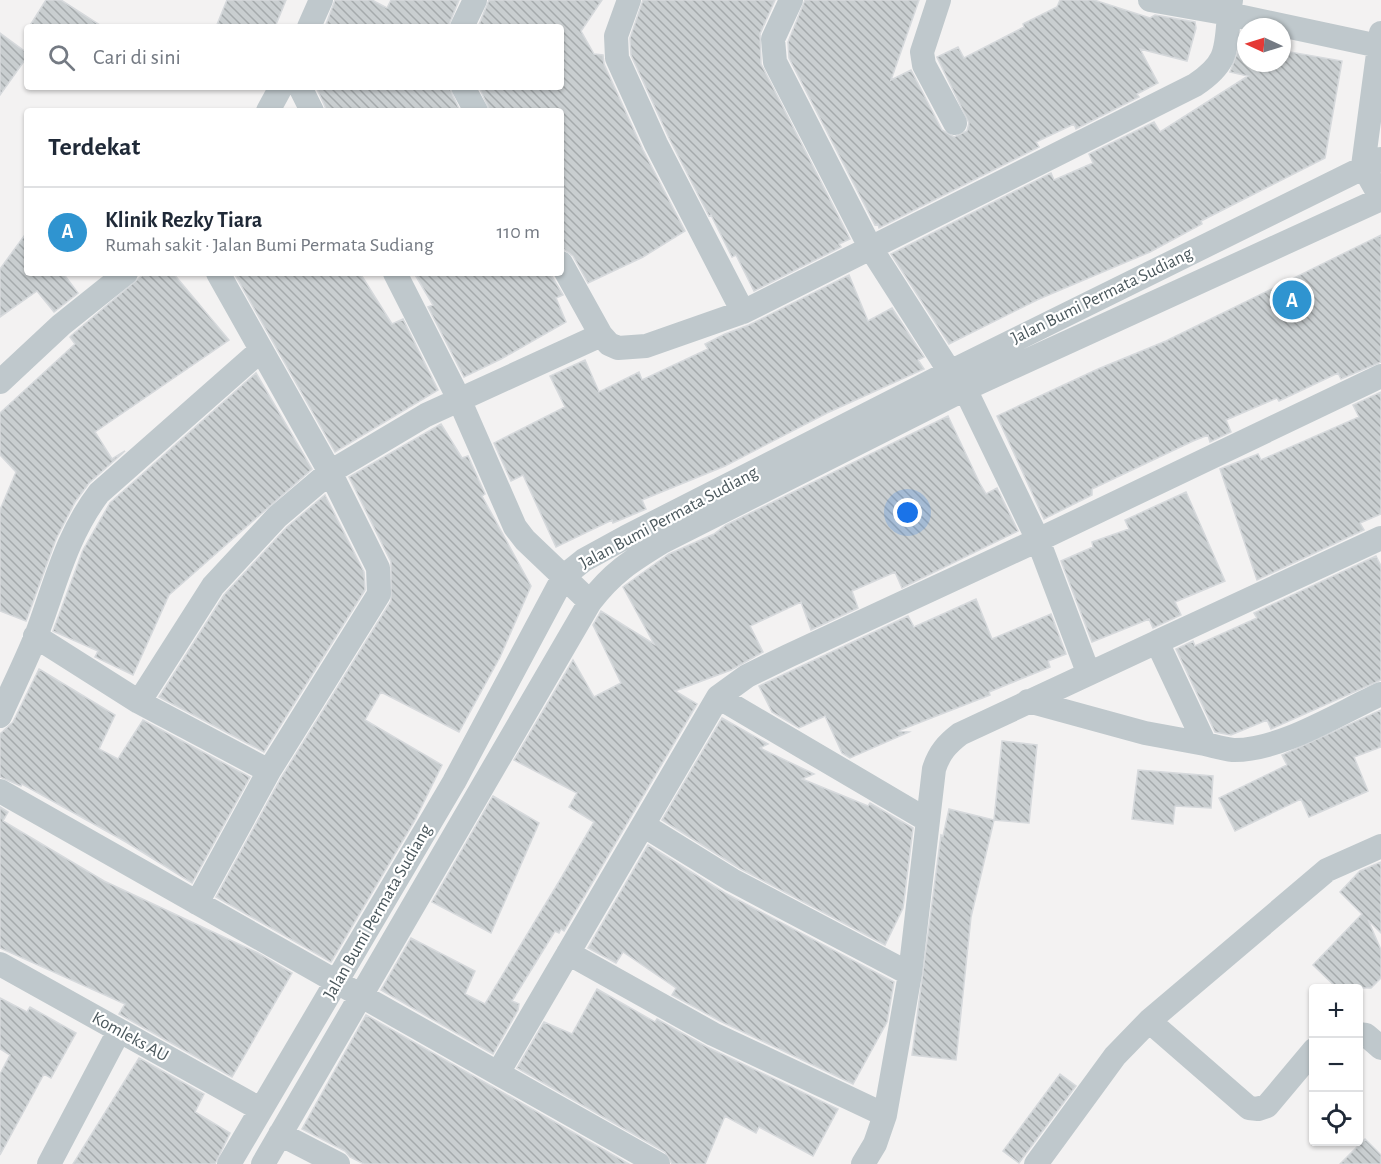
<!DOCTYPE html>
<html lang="id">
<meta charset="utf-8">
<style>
:root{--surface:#fff;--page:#f2f2f3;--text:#1f2937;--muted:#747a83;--line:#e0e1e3;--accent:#2f94d0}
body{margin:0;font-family:"Alegreya Sans",sans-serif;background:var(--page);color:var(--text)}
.controls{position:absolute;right:18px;bottom:18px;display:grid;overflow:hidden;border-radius:6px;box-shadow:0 2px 4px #0004}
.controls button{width:54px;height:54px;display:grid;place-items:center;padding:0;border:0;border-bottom:2px solid var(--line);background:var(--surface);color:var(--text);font:30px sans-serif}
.compass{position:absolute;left:1237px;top:18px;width:54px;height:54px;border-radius:50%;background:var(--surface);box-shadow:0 2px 4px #0004;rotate:274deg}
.you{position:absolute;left:908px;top:513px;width:21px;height:21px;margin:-15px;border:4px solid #fff;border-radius:50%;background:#1a73e8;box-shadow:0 0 0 9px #1a73e833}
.badge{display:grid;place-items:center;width:39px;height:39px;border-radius:50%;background:var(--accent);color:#fff;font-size:20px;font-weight:700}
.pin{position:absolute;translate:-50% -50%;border:3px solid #fff;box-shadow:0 2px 6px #0006}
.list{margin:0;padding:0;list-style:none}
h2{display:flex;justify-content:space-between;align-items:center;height:78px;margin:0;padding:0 24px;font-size:26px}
h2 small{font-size:20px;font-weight:400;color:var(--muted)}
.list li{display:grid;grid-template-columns:39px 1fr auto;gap:18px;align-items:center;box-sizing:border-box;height:90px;padding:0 24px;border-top:2px solid var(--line)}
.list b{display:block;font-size:22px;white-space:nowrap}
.list p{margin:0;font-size:20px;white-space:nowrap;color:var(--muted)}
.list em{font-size:20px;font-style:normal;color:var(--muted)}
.icon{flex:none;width:33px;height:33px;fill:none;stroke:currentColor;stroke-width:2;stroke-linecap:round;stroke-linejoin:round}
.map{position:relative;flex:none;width:1381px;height:1164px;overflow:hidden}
.search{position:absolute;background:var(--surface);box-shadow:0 2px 4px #0004;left:24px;top:24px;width:540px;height:66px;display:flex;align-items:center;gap:15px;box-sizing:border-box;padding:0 21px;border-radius:6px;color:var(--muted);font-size:22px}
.panel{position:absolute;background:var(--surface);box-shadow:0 2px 4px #0004;left:24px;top:108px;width:540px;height:168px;border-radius:6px}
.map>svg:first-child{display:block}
.building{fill:url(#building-back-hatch);stroke:#d6d9dc;stroke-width:1.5}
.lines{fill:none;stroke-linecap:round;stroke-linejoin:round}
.minor{stroke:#bfc8cc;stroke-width:24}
.labels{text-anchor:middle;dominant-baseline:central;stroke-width:4.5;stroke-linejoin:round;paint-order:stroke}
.street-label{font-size:18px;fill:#4b585d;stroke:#fff}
</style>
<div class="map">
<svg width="1381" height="1164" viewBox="0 0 1381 1164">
<defs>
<pattern id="building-back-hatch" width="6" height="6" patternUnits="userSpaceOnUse" patternTransform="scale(1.5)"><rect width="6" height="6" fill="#c9ced0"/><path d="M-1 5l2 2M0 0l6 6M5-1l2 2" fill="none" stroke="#a5aaac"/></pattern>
</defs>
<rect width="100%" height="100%" fill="#f3f2f2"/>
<path class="building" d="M46 0H61L103 27H29Z
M227 0H286L275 27H216Z
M335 0H372L387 8 391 0H459L448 27H325Z
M489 0H602L581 31 594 54 603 55 604 64 643 150 685 231 643 257 588 283 573 256 561 247V111H490L479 87H561V27H478Z
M643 0H775L760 34 761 64 850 239 839 244 841 247 754 291 736 255 732 257 711 215 709 216 669 138 631 55 630 38Z
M805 0H919L891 80 911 70 942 130 954 137 967 131 969 123 937 57 958 47 964 58 1024 27 1023 24 1057 7 1060 0H1094L1150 18 1155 15 1195 22 1196 28 1187 61 1140 49 1158 83 1137 94 1139 97 1076 129 1074 124 1036 142 1039 147 879 228 878 224 875 225 789 58 788 42Z
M0 33 27 53V57L0 95Z
M1241 42 1246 43V63H1282V46L1285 47 1284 51 1342 61 1325 158 1201 221 1202 224 1150 252 1039 299 949 344 891 254 1051 173 1054 180 1093 163 1089 154 1154 122 1160 132 1248 76 1230 72Z
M316 87H449L460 111H327Z
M27 232V273H63L78 293 54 312 37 291 0 317V269Z
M1381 235V362L1341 379 1338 373 1279 401 1277 398 1226 420 1231 432 1210 442 1208 435 1193 441 1092 489V495L1044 519 997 416 1098 369 1166 341Z
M145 273H173L229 340 95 432 112 459 125 451 89 483 75 502 56 539 26 621 0 611V510L16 472 0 455V413L75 344 70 337 72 335Z
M234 273H360L392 324 403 319 438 390 335 452Z
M414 273H550L563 295 556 298 566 322 501 359 464 377 428 307 433 305Z
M849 275 868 321 892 308 924 357 918 360 924 369 827 413 725 466 642 500 646 509 613 523 612 520 556 547 523 475 511 481 494 443 565 407 550 376 585 360 599 392 639 372 642 380 708 349 705 344 725 334 749 325Z
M256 373 312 469 169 595 133 675 95 657 98 651 53 631 83 550 110 503Z
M1381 392V514L1360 523 1364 530 1257 580 1220 469 1258 454 1261 460 1359 417 1353 405Z
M948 416 980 484 986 494 997 488 1018 531 902 588 895 572 852 591 858 608 811 630 801 602 750 626 763 652 731 670 675 691 697 704 564 931 561 929 559 933 555 931 512 1001 519 1004 518 1010 493 1054 381 990 411 938 475 971 465 994 485 1004 560 880 594 822 569 807 577 793 514 760 573 660 594 697 621 683 593 625 601 611 654 644 623 587 669 554 714 534 726 525Z
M441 424 462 458 468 456 485 494 482 496 531 586 500 657 459 732 381 692 365 720 442 765 415 820 331 962 216 897 281 778 391 601V562L349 477Z
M1186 492 1225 581 1175 602 1181 615 1153 628 1149 619 1092 642 1061 561 1093 547 1092 542 1129 529 1125 520Z
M325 495 364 572 365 590 264 752 159 697 224 595 287 527Z
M1376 556 1381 566V680L1271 729 1267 720 1231 735 1215 732 1176 649 1193 641 1195 646 1257 618 1254 613Z
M976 599 992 639 1051 614 1066 654 1048 661 1050 667 989 692 990 695 898 731 909 732 850 758 842 753 825 716 799 728 772 712 759 686 908 616 914 627Z
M39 669 115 715 99 749 118 759 143 720 250 777 192 883 126 842 22 784 21 786 0 777V734L13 722Z
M1381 710V747L1354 757 1368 791 1309 817 1301 799 1235 831 1219 798 1287 765 1282 755Z
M722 718 768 744 760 748 814 774 802 779 868 806 870 803 913 828 903 908 885 945 739 868 662 820Z
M1002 741 1037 745 1029 823 994 820Z
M1138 770 1213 776 1211 808 1175 806 1173 824 1132 819Z
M493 796 539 823 491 933 432 902Z
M0 807 8 812 3 821 104 881 258 953 292 973 232 1077 119 1014 125 1004 0 948Z
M949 809 994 820 971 917 956 1060 912 1055 941 835 943 836Z
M648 845 725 893 894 982 887 1022 853 1084 720 1021 672 995 676 988 623 952 616 963 588 948Z
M1381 862V933L1368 920 1381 950V978L1371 988H1337L1313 965 1362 914 1340 892 1360 871Z
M597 989 655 1022 657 1019 707 1047 838 1109 813 1156 759 1127 756 1133 725 1116 705 1164H672L665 1152 517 1068 544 1022 572 1034Z
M0 998 27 1012 30 1007 76 1033 51 1078 44 1074 0 1155V1074L10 1055 0 1049Z
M366 1015 629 1164H364L350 1157 345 1151 302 1129Z
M139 1058 204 1094 195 1112 230 1133 215 1164H73Z
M1060 1074 1076 1086 1019 1163 1003 1151Z
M1365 1139 1381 1155V1164H1340Z"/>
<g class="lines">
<path class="minor" d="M629 0 616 36 617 58 656 144 743 312
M791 0 773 39 775 62 870 247 950 372 965 389 1038 540 1088 672
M939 0 922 52 924 65 955 123
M1231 0 1229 14 1379 46 1381 33
M309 27 321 0
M462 27 475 0
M1379 46 1363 166 1381 198
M300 87 312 111
M463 87 476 111
M268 111 281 87
M561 263 601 335 609 344 618 348 646 346 743 312 1195 85C1228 63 1226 50 1229 14L1150 0
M395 273 459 399 515 527 525 540 590 602
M0 382 61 325 126 273
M35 636 139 702 269 771
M1157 642 1381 538
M718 697 927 820
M1028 701 1145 733 1205 744
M139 702 213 586 277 517 330 472 426 415 601 335
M0 716C12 689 25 663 36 636 55 586 66 536 99 493L260 351
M0 791 658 1164
M643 825 732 880 910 974
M197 903 269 771 379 594 378 568 330 472 218 273
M568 953 713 1034 885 1115 875 1144 863 1164
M0 964 260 1109
M1149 1021 1249 1108 1258 1109 1267 1106 1314 1050
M1358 1034 1366 1035 1381 1048
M498 1073 718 697 747 676 788 656 1038 540 1381 376
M885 1115 910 974 934 769C939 753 947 744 960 734L1157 642 1205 744C1214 746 1224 749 1233 750 1280 751 1339 713 1381 694
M280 1134 338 1164
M49 1164 119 1031
M229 1164 454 782 564 576 584 560 626 537 950 372 1381 159
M263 1164 590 602C612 573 631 561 662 542L965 389 1381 199
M1036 1164 1115 1056 1149 1021 1327 870 1381 846"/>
</g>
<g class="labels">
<g class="street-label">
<text transform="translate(1102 296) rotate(-26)">Jalan Bumi Permata Sudiang</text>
<text transform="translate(669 518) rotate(-28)">Jalan Bumi Permata Sudiang</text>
<text transform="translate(378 912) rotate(-60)">Jalan Bumi Permata Sudiang</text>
<text transform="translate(130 1037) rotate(29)">Komleks AU</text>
</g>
</g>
</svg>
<div class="controls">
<button>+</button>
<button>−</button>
<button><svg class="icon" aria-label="locate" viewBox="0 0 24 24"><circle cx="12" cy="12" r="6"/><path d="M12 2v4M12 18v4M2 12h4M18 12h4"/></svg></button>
</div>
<svg class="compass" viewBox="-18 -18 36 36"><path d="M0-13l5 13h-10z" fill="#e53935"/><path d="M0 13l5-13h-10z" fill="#747a83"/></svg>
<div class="you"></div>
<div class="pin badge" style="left:1292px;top:300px">A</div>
<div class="search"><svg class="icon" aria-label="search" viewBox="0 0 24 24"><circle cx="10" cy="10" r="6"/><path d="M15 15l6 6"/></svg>Cari di sini</div>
<section class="panel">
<h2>Terdekat<small></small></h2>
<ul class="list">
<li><span class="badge">A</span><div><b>Klinik Rezky Tiara</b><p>Rumah sakit · Jalan Bumi Permata Sudiang</p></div><em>110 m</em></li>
</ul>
</section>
</div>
